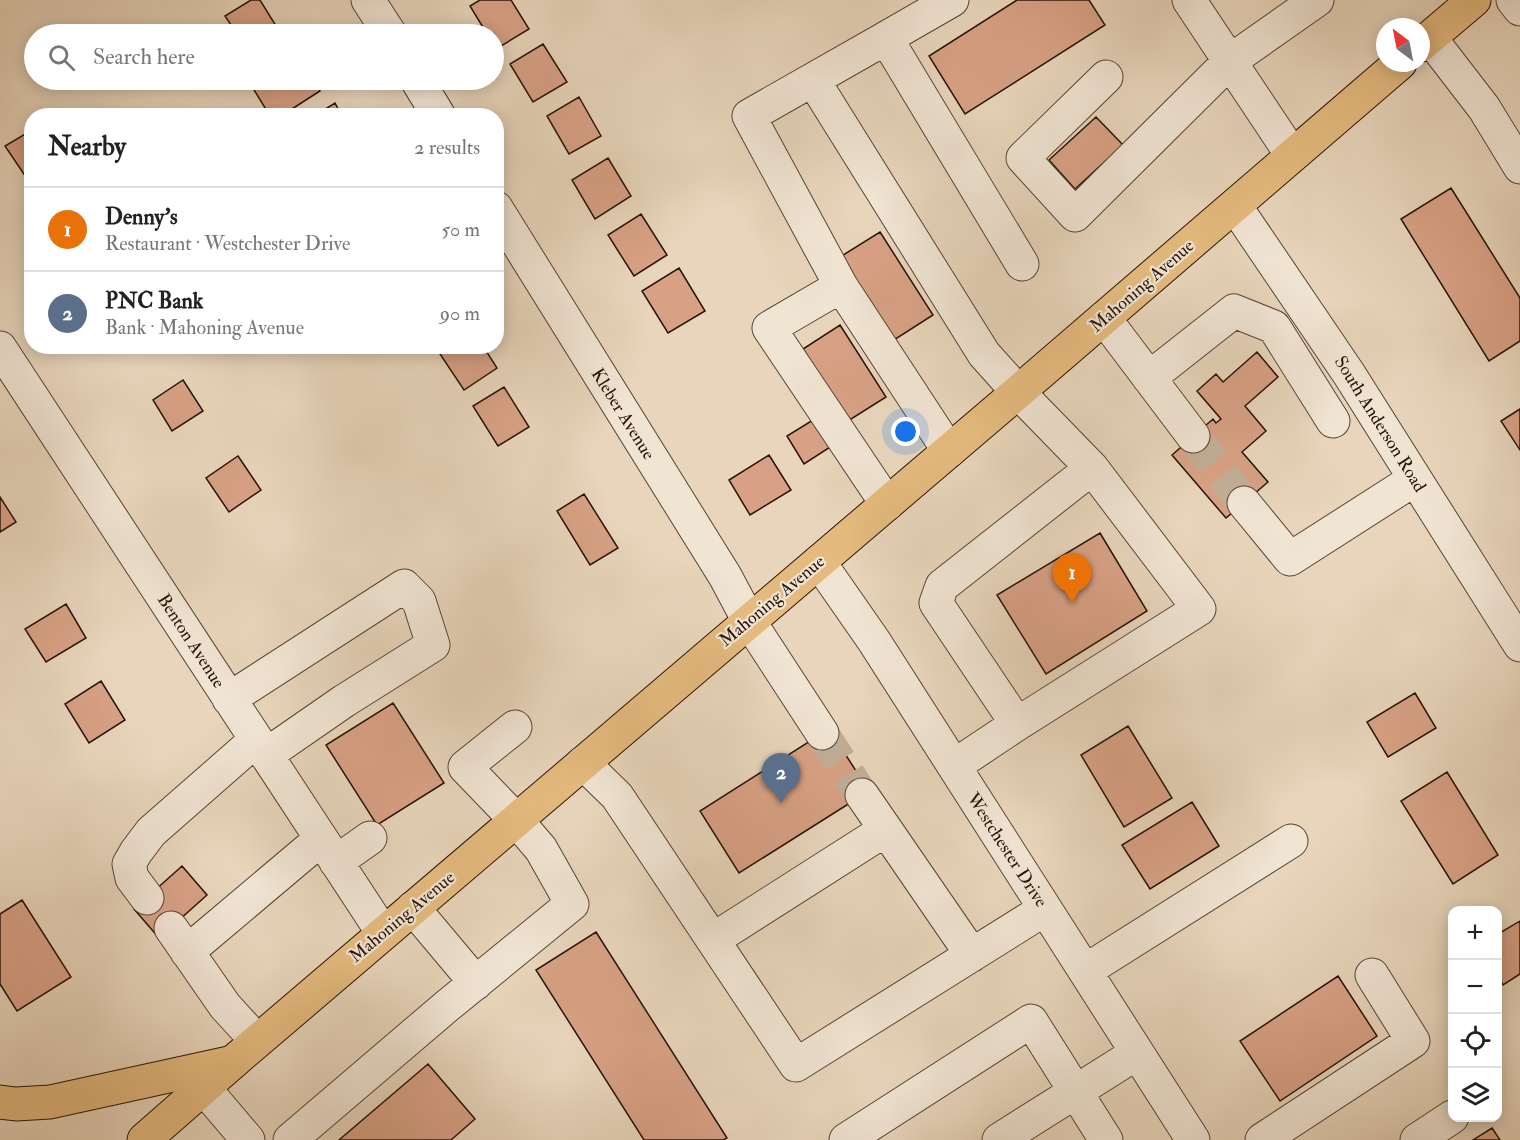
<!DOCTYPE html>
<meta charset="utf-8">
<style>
:root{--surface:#fff;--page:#f2f2f2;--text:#222;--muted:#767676;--line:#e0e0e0;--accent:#1a73e8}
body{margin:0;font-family:"IM FELL Double Pica",serif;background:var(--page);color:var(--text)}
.controls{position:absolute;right:18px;bottom:18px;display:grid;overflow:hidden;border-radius:12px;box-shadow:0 3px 15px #0003}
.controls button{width:54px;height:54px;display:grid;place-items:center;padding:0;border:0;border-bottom:2px solid var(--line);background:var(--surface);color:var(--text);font:30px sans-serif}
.compass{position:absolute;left:1376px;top:18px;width:54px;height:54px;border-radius:50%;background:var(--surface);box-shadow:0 3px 15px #0003;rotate:328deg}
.you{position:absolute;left:906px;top:432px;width:21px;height:21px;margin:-15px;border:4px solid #fff;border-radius:50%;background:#1a73e8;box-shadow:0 0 0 9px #1a73e833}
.badge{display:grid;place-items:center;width:39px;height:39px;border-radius:50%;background:var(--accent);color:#fff;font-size:20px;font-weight:700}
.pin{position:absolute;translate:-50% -50px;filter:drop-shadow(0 2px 3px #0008)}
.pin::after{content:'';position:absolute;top:32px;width:21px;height:18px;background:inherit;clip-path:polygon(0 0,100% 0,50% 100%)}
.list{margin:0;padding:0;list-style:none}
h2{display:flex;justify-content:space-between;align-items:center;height:78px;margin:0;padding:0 24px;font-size:26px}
h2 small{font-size:20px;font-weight:400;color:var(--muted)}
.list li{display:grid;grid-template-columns:39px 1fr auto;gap:18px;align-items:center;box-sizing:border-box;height:84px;padding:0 24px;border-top:2px solid var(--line)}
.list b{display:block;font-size:22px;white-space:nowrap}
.list p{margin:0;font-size:20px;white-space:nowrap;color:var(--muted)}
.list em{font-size:20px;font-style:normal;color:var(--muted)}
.icon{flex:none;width:33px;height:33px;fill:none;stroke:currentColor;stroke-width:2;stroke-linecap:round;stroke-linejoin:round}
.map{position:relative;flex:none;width:1520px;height:1140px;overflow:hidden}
.search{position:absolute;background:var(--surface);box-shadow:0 3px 15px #0003;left:24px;top:24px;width:480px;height:66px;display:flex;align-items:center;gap:15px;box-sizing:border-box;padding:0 21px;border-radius:33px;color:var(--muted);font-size:22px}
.panel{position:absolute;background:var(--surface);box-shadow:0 3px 15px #0003;left:24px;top:108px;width:480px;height:246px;border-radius:24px}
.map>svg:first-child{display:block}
.building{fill:#d8a185;stroke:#271307;stroke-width:1.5}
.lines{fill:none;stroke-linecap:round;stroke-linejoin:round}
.minor-tunnel{stroke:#c1ae97;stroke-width:33;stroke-dasharray:33 16;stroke-linecap:butt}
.minor-casing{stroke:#574434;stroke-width:35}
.major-casing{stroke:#271307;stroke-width:35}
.highway-casing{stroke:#271307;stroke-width:35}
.minor{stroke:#f0e4d3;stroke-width:33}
.major{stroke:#e4ba7e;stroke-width:33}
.highway{stroke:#e4ba7e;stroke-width:33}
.labels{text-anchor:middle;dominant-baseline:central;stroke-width:4.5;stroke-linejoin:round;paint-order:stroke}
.street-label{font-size:18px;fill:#271307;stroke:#f0e4d3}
</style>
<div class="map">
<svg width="1520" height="1140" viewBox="0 0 1520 1140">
<rect width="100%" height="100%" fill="#e8d5bb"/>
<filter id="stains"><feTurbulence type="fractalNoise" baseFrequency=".00333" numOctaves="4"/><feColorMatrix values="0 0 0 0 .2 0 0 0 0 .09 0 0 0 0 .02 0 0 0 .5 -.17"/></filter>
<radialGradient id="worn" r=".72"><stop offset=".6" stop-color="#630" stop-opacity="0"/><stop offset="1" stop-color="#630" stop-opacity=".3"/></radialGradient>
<path class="building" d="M251 0H260L281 34H237L225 16Z
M480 0H511L529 29 496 49 494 45V34H487L470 6Z
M1017 0H1089L1105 25 965 114 929 56Z
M543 44 567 82 533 102 510 64Z
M248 80H313L320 91 281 116H270Z
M579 97 601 136 569 154 547 116Z
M335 103 342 116H314Z
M1096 117 1123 145 1075 189 1049 160Z
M32 130V186L5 146Z
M608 158 631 196 595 219 572 180Z
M1451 188 1520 298V341L1489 361 1401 219Z
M641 214 667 255 634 276 608 235Z
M880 232 933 315 894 340 840 257Z
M679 268 705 311 668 333 642 291Z
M840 325 886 397 848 421 803 349Z
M445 346H483L497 368 464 390 438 351Z
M1257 352 1278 377 1245 406 1266 431 1242 452 1268 482 1226 518 1172 455 1213 419 1216 423 1221 419 1197 391 1216 374 1223 382Z
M183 380 203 411 172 431 153 400Z
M504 387 529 427 498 446 473 406Z
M1520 409V450L1501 421Z
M821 415 838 442 804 464 787 436Z
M769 455 791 490 750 515 729 480Z
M238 456 261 490 229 512 206 478Z
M584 494 618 548 590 565 557 511Z
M0 497 16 522 0 532Z
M1100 533 1147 611 1046 674 997 595Z
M66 604 86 638 46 662 25 629Z
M101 681 125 720 89 743 65 704Z
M1415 693 1436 728 1388 757 1367 722Z
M393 703 444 783 377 825 326 745Z
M1128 726 1172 798 1124 827 1081 755Z
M829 729 869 791 739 873 700 811Z
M1447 772 1498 855 1453 884 1401 801Z
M1192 802 1219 846 1150 889 1122 845Z
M182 866 207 895 159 938 134 909Z
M22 900 71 977 17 1011 0 984V914Z
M1520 921V974L1503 985 1498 975V934Z
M596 932 727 1138 723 1140H644L536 970Z
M1338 976 1377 1036 1280 1101 1240 1041Z
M428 1064 475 1119 451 1140H339Z
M1492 1128 1500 1140H1473Z"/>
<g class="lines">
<path class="minor-tunnel" d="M1193 436 1244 503
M822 733 862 795"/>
<defs>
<path id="minor" d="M368 0 390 34
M952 0 886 38 1022 264
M1189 0 1292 155
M1513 0 1520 9
M886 38 749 116 841 286 949 451
M1430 38 1484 108 1520 167
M1106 77 1023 158 1075 215 1230 61 1317 0
M417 80 439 116
M813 80 984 354 1018 392 1092 468 1199 609 1017 724 936 603 942 586 1092 468
M1235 206 1349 374 1520 645
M496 208 725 576 749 621 822 733
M841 286 769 328 887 504
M1104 318 1193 436
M0 348 383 933
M1149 378 1234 311 1274 327 1333 421
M1244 503 1290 559 1415 479
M819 562 874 641 1193 1140
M229 699 404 586 419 601 433 645 344 701 266 755
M583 763 617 796 796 1065 1045 909
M954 766 1017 724
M862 795 972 955
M336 862 370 838
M147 898 132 878 129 864 136 852 151 832 256 740
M413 908 476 983
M171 928 225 1006 257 1041
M714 939 885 830
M187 952 321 839
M1085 971 1291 841
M203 1087 248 1140
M290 1140 447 1006 572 904 541 849 516 820 465 767 515 727
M846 1140 1031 1021 1106 1140
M999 1140 1137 1053
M1262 1140 1413 1041 1372 975
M1417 1140 1452 1117"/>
<path id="major" d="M1421 45 1474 0
M144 1140 233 1062 1018 392 1400 63"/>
<path id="highway" d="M0 1102 16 1104 50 1102 233 1062"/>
</defs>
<use href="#minor" class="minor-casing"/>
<use href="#major" class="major-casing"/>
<use href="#highway" class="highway-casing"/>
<use href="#minor" class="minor"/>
<use href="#major" class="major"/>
<use href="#highway" class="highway"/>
</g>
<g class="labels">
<g class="street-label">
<text transform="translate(1142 286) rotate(-41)">Mahoning Avenue</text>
<text transform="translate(623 414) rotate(58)">Kleber Avenue</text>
<text transform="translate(1380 424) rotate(58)">South Anderson Road</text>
<text transform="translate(772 601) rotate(-40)">Mahoning Avenue</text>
<text transform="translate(191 641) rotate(57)">Benton Avenue</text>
<text transform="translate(1007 850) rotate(57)">Westchester Drive</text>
<text transform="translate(402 917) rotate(-40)">Mahoning Avenue</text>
</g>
</g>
<rect width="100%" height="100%" filter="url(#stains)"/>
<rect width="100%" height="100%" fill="url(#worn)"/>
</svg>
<div class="controls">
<button>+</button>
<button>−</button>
<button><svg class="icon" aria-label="locate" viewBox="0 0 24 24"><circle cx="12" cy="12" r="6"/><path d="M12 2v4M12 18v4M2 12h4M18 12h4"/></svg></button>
<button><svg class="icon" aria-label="layers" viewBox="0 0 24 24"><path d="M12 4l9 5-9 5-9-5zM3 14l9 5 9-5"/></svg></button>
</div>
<svg class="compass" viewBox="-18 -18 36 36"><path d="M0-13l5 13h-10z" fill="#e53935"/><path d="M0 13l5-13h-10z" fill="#767676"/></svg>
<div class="you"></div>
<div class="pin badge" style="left:1072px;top:603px;background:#e8710a">1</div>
<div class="pin badge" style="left:781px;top:803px;background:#5c6f8a">2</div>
<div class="search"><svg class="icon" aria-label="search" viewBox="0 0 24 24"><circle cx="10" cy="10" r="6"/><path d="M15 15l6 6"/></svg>Search here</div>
<section class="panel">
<h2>Nearby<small>2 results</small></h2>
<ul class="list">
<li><span class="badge" style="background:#e8710a">1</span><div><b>Denny's</b><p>Restaurant · Westchester Drive</p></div><em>50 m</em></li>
<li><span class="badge" style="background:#5c6f8a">2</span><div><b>PNC Bank</b><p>Bank · Mahoning Avenue</p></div><em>90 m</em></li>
</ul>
</section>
</div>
